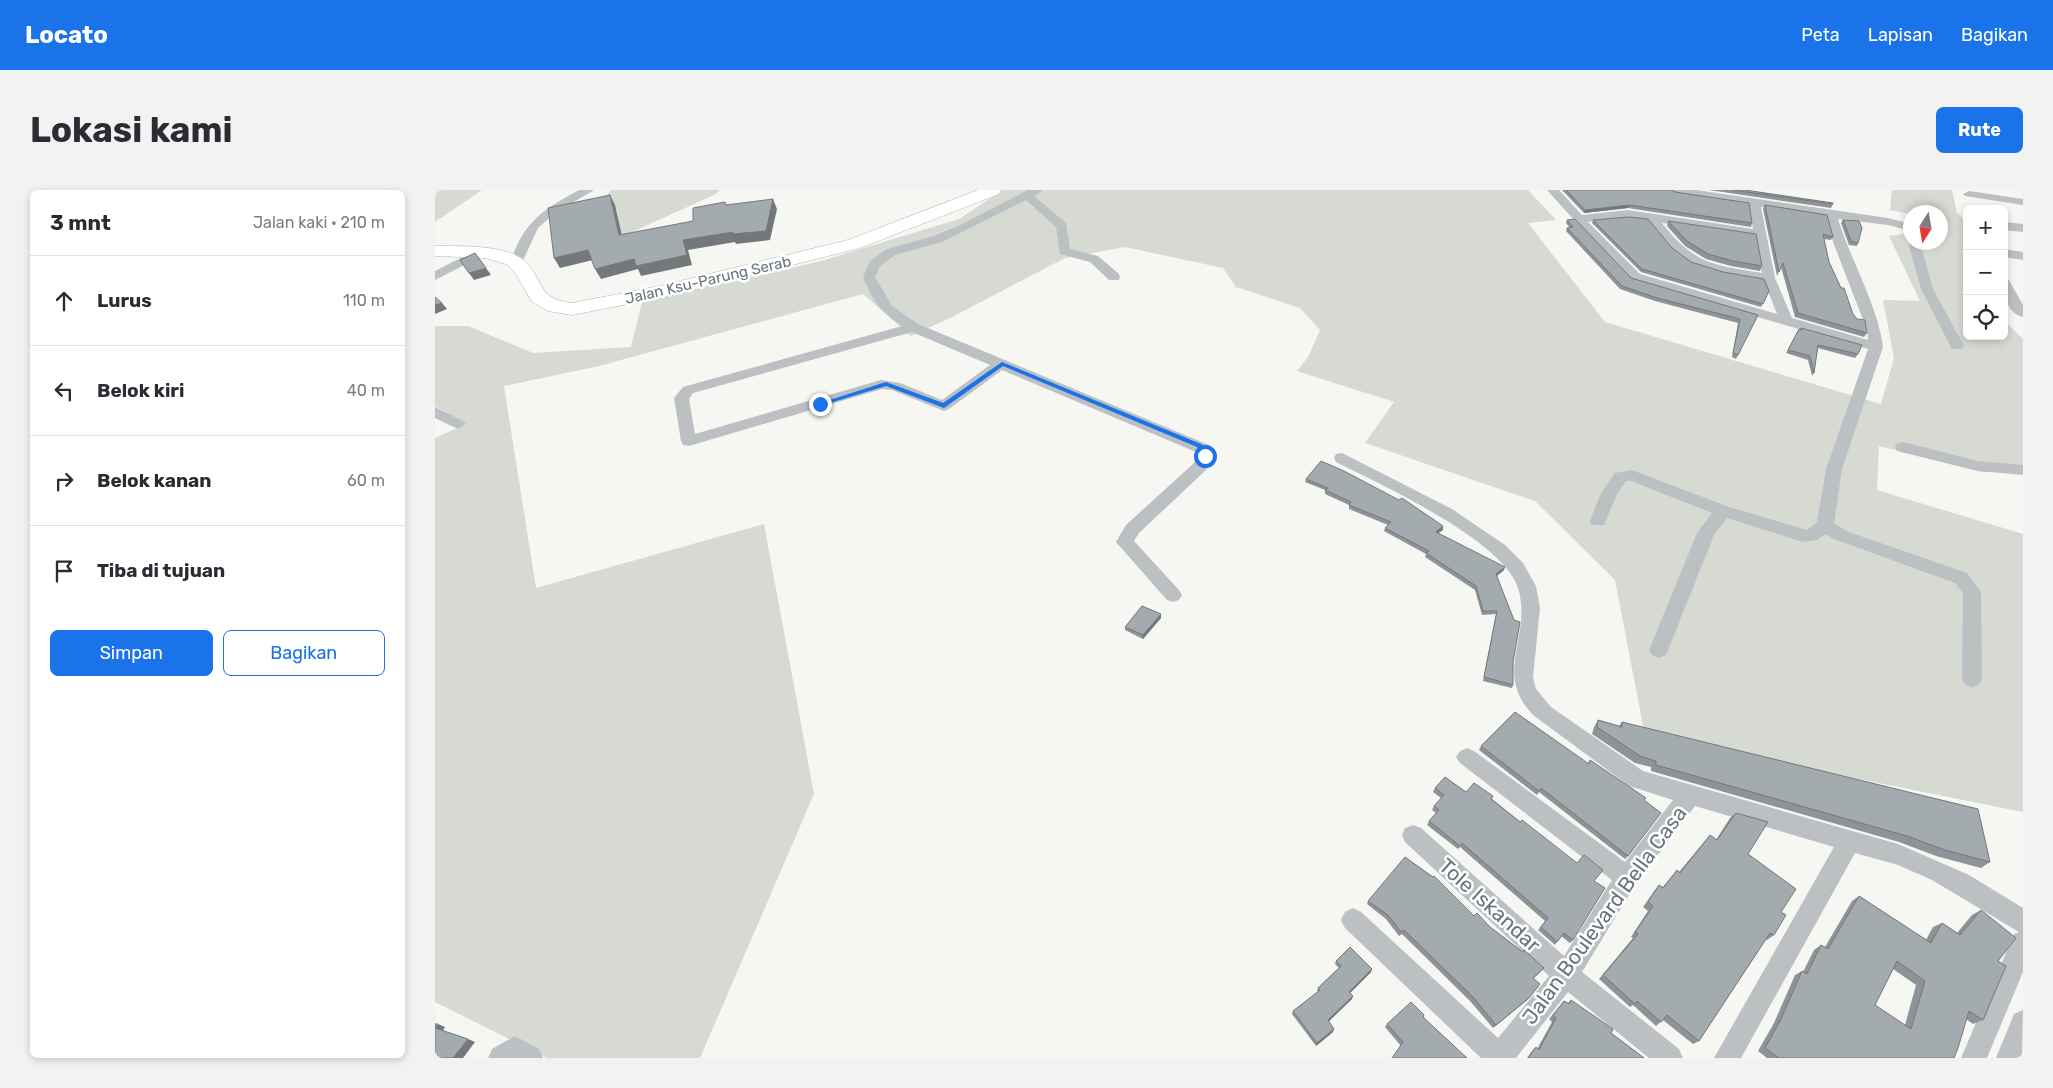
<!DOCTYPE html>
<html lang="id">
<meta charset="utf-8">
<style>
:root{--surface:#fff;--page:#f2f2f3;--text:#2b2b33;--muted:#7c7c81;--line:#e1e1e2;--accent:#1a73e8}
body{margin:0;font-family:Rubik,sans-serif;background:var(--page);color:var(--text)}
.controls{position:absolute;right:15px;top:15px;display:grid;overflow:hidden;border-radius:8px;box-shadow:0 2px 8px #0003}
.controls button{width:45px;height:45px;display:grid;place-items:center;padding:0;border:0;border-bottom:1px solid var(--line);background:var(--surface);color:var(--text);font:25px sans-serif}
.compass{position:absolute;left:1468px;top:15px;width:45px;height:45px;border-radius:50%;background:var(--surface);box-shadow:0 2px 8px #0003;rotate:191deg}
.stop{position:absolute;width:15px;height:15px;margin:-11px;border:4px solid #1a73e8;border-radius:50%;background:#fff}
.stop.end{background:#1a73e8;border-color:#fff;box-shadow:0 1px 5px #0008}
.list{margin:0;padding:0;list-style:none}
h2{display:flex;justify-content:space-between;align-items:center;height:65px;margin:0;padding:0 20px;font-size:21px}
h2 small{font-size:16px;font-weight:400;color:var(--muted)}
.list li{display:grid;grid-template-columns:32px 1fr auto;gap:15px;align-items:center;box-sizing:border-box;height:90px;padding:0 20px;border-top:1px solid var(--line)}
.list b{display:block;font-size:19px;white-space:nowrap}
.list em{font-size:16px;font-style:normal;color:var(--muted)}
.actions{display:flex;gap:10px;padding:15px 20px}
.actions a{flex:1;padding:11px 0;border:1px solid var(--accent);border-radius:8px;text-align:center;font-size:18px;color:var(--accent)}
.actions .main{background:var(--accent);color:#fff}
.icon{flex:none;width:28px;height:28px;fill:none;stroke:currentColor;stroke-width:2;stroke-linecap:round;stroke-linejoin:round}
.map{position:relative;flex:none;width:1588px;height:868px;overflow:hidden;border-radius:8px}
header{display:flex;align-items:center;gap:30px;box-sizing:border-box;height:70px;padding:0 25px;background:var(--accent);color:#fff}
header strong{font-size:24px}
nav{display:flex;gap:28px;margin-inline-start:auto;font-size:18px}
.intro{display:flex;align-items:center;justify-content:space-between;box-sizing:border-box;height:120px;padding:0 30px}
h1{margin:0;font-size:35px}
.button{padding:12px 22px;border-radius:8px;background:var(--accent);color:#fff;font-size:18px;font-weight:700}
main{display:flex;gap:30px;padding:0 30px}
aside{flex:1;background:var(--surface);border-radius:8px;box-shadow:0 2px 8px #0003}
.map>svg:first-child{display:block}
.green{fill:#d6dad3}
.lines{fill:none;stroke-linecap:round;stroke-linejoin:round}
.secondary-casing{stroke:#b1b5b9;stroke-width:1}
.street{fill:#bcc0c2;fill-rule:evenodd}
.secondary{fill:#fff;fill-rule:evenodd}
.wall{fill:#8d9396;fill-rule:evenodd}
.shaded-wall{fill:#73787a}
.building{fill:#a4abaf;stroke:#73787a;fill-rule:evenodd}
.route{fill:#1a73e8}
.labels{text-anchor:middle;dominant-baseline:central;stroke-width:5;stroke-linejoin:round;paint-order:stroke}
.far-street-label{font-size:15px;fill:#697680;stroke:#fff}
.near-street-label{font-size:21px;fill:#697680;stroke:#fff}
</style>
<header>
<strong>Locato</strong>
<nav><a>Peta</a><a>Lapisan</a><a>Bagikan</a></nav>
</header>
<div class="intro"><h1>Lokasi kami</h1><a class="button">Rute</a></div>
<main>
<aside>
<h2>3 mnt<small>Jalan kaki · 210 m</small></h2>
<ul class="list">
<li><svg class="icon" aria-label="ahead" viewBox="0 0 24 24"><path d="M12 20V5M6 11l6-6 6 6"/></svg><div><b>Lurus</b></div><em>110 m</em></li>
<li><svg class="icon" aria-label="left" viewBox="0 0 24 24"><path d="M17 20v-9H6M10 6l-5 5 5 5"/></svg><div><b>Belok kiri</b></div><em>40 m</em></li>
<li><svg class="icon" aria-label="right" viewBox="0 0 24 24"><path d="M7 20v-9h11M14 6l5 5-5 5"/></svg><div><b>Belok kanan</b></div><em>60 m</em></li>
<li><svg class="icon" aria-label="arrive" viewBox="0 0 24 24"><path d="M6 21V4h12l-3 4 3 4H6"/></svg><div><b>Tiba di tujuan</b></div></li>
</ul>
<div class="actions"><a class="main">Simpan</a><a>Bagikan</a></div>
</aside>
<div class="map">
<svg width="1588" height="868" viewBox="0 0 1588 868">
<rect width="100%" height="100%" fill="#f6f6f3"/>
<path class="green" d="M0 0H47L0 32Z
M176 0H285L281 4 184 48 182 21 161 18Z
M568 0H1093L1121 30 1093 33 1170 132 1446 214 1459 168 1448 110 1485 111 1454 46 1475 43 1476 52H1506V22L1475 24 1455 20 1457 0H1517L1522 23 1532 32V146H1569V131L1588 149V280L1547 282 1444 256 1442 300 1588 344V622L1210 546 1180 390 1100 311 930 253 959 212 862 181 873 167 885 140 865 118 801 97 788 78 690 57 630 68 517 127 476 146 428 104 164 176 69 196 101 398 329 334 379 604 265 868H112L0 812V248L31 234 0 216V136H33L98 163 196 157 207 112 386 71 524 29Z"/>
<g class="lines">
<defs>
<path id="secondary" d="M543 0H566L564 4 425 58 225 108 137 125 113 121 97 112 79 81 71 74 50 68 0 66V56C23 56 65 55 84 67 110 83 98 109 137 113L225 96 413 50Z"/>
</defs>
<use href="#secondary" class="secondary-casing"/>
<path class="street" d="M144 0H159L120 23 103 38 85 77H77L75 74C88 32 107 20 144 0Z
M593 0H608L599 6 631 33 635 59 663 66 684 84 685 87 684 90H674L655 72 625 64 621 37 591 10 507 52 460 65 445 76 440 87 457 116 483 134 774 255 778 266 771 280 704 343 699 351 744 400 747 405 744 410 738 412 732 410 681 352 691 335 759 273 762 266 761 262 567 180 514 219 509 221 457 200 447 199 254 256 248 255 246 251 239 208 248 197 467 136C445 121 438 111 428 87L435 71 452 59 499 46 523 36ZM477 142 555 175 507 210 465 193 446 190 260 244 254 209 258 203Z
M1112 0H1124L1147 25 1193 20 1318 39 1314 15 1239 3 1233 0H1261L1453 28 1476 34V41L1453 35 1403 29C1416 71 1442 113 1448 157L1407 279 1399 333 1411 341 1532 383 1546 402 1547 489 1544 495 1537 497 1530 495 1527 489 1528 403 1520 393 1399 349 1390 344 1382 350 1368 352 1292 328 1279 345 1231 465 1224 468 1217 465 1214 460 1262 343 1277 323 1196 291H1191L1182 304 1169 335H1157L1155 331 1166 303 1180 283 1197 280 1294 317 1372 340 1382 332 1391 279 1433 159 1195 90 1185 81ZM1326 17 1391 27 1398 52 1432 140 1433 150 1357 128 1340 88ZM1193 28 1213 31C1223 43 1233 59 1246 68 1270 85 1302 86 1329 91L1342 124 1205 84 1153 32ZM1227 33 1320 47 1327 83C1278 75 1259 74 1227 33Z
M1534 1 1588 9V15L1530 6 1528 4Z
M1569 32 1588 34V42L1569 40Z
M1475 49 1476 52H1485L1498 99 1529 156 1527 159H1517L1486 99 1473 52Z
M43 59 47 60 49 63 47 66 0 90V81Z
M1569 59 1588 62V70L1569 67Z
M1569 89 1574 90 1588 115V127C1571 123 1569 103 1569 89Z
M0 217 28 231 31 234 23 239 0 228Z
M1468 252 1543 271 1588 275V285L1543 281 1462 261 1460 257 1462 253Z
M907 263 1017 319 1070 355 1088 373 1101 396 1105 418 1098 487 1101 499 1116 517 1208 581 1463 654 1534 685 1588 718V782L1552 868H1526L1579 744 1584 742 1497 690 1463 675 1420 663 1306 868H1279L1399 657 1260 616 1200 695 1147 782 1244 859 1248 868H1214L1133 802 1081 868H1046L910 738 906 730 910 722 918 718 926 722 1063 848 1114 786 970 652 967 645 970 638 978 635 986 638 1129 766 1177 690 1025 573 1021 567 1025 561 1032 558 1039 561 1190 672 1238 610 1194 596 1098 525C1057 482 1098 446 1083 398 1069 351 945 294 901 272L899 268 901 264Z
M1588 820 1587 868H1561L1579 824Z
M80 846 104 859 108 868H53L57 859Z"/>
<use href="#secondary" class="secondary"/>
</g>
<path class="wall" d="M1127 0H1237L1317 33 1316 37 1193 18 1149 23Z
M1274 0H1310L1398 14 1396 18Z
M1330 15 1398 47 1396 50 1389 49 1394 72 1418 124 1432 143 1429 147 1360 127 1346 77 1342 86 1328 19Z
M1132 30 1196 88 1323 125 1301 169 1297 167 1303 133 1220 111 1185 99 1131 41 1132 38H1135L1131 33Z
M1158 30 1237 58 1256 72 1334 101 1326 117 1206 82 1157 33Z
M1408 30 1423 53 1422 56 1414 55 1406 33Z
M1233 31 1327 76 1325 81 1296 76 1271 69 1250 56 1232 36Z
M1366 138 1423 164 1420 168 1383 158 1379 183 1377 186 1373 170 1351 163 1364 139H1365Z
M871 289 1008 340 1003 343 1069 380 1062 386 1078 472V495L1077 498 1048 491 1061 424 1047 425 1040 400 990 367 991 364 949 341 950 338 953 335 914 319V315L890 304V300L870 292Z
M726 424V428L708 449 690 440V437Z
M1163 530 1184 536 1187 532 1555 672 1546 678 1501 666 1464 652 1216 581V577L1200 573 1157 544 1159 537Z
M1046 556 1153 573 1155 570 1209 610 1193 666 1190 669 1104 602 1102 605 1044 560Z
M1000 598 1031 602 1058 606 1057 609 1159 691 1138 750 1135 753 1126 746 1120 755 1103 740 1110 731 1025 657 1023 659 992 635 994 631 1001 623 997 620 999 616 1006 608 998 602Z
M1301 623 1313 664 1346 722 1339 745 1332 750 1331 749 1264 851 1258 854 1228 830 1221 836 1198 815 1195 817 1164 789 1198 748 1196 747 1213 721 1208 717 1220 700 1224 695 1228 697 1242 680 1244 682 1275 645 1281 650 1295 628Z
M1424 706 1491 750 1498 737 1507 733 1522 743 1537 725 1546 720 1563 771 1548 830 1538 834 1531 829 1519 868H1332L1323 861 1339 833 1360 785 1367 781 1368 782 1379 760 1386 755 1390 757 1417 711ZM1458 779 1481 795 1470 835 1440 815Z
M933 711 1039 726 1055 737 1109 778 1098 789 1094 808 1058 838 1035 811 967 744 964 746 951 729 932 714Z
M901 771 936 782 915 803 917 809 894 831 898 842 881 856 857 824 858 821 883 802 882 801 883 798 904 778 900 774Z
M1136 810 1176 843 1209 868H1092L1097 861 1101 857 1102 859 1117 832 1114 829 1129 811 1133 813Z
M988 827 966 856 950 837 952 834Z"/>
<path class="shaded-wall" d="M175 5 180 15 189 55 184 45Z
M338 9 342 19 335 50 301 54 300 52 253 60 257 75 206 86 203 79 166 89 160 79 248 50 298 42Z
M1194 15 1193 18 1149 23 1150 20Z
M153 60 158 70 125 78 119 68Z
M51 78 56 85 39 90 34 83Z
M7 113 12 119 0 124V115Z
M1008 336V340L1000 345 1001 342Z
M1070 377 1069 380 1060 387 1061 384Z
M726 424V428L708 449V445Z
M937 779 936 782 913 805 914 802Z
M918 806 917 809 892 833 893 830Z
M1094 808 1091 811 1058 838 1061 835Z
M3 834 10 837 8 841 0 838Z
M899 839 898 842 881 856 882 853Z
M33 849 40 852 28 868H18Z"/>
<path class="building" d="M1131 0H1237L1240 2 1314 13 1317 33 1194 15 1150 20Z
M1298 0H1310L1398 13V14Z
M175 5 184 45 258 31V18L290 12 291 15 338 9 331 41 297 44 298 42 248 50 252 65 201 76 199 69 160 79 153 60 119 68 113 18Z
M1330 15 1392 25 1398 47 1388 44 1394 72 1406 98H1409L1418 124 1422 129 1430 130 1432 143 1363 123 1348 73 1344 82Z
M1194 27 1213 29 1237 58 1256 72 1288 82 1329 89 1334 101 1328 114 1207 79 1158 30Z
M1140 29 1196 88 1323 125 1303 165 1298 163 1305 129 1222 108 1187 96 1132 38 1138 37 1132 30Z
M1408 30 1424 31 1427 38 1423 53 1416 51Z
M1233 31 1321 44 1327 76 1298 71 1273 64 1252 51Z
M40 63 51 78 34 83 25 70Z
M0 107 7 113 0 115Z
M1366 138 1427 155 1423 164 1383 155 1379 183 1375 166 1353 160 1364 139 1367 140Z
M886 271 909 281 964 310 967 308 1008 336 1001 342 1070 377 1061 384 1079 430 1085 432 1078 472V495L1049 487 1062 421H1048L1041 396 991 363 994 361 950 338 956 332 914 315 916 312 890 300 893 298 871 289Z
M707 416 726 424 708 445 690 437Z
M1080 522 1154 574 1155 570 1211 608 1209 610 1226 623 1193 666 1106 598 1104 601 1046 556Z
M1163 530 1187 537V532L1543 619 1555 672 1510 660 1472 646 1221 575V571L1205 566 1162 537Z
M1010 587 1031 602 1039 593 1058 606 1056 609 1085 632 1087 630 1142 673 1149 665 1168 680 1159 691 1170 698 1138 750 1129 743 1122 752 1106 737 1113 728 1027 653 1025 656 994 631 1004 620 999 616 1009 605 1000 598Z
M1301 623 1333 632 1313 664 1361 699 1346 722 1351 725 1339 745 1335 743 1264 851 1232 825 1226 832 1202 811 1200 814 1168 785 1203 744 1200 742 1218 716 1213 712 1224 695 1228 698 1242 680 1245 683 1275 645 1282 650Z
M970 667 998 687 999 686 1039 726 1042 723 1055 737 1088 762 1089 760 1109 778 1098 788 1105 794 1094 808 1061 835 1038 807 969 740 966 742 953 725 933 711Z
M1424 706 1496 753 1507 733 1525 745 1546 720 1581 748 1563 771 1571 776 1548 830 1534 821 1523 858 1519 868H1344L1330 858 1346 829 1367 781 1372 784 1386 755 1393 759ZM1462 771 1490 791 1476 839 1440 815Z
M915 757 937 779 914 802 918 806 893 830 899 839 882 853 858 821 885 800 883 798 906 776 901 771Z
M1136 810 1178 839 1176 843 1209 868H1093L1101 857 1104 860 1121 828 1118 825 1129 811 1134 814Z
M976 812 989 825 988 827 1032 868H957L968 852 952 834Z
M0 834H3L0 838 33 849 18 868H0Z"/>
<path class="route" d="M567 172 766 254 772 259 773 266 767 267 762 257 568 176 509 218 451 196 385 216 382 214 451 192 508 213Z"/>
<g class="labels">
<g class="far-street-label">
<text transform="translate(273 90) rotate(-13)">Jalan Ksu-Parung Serab</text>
</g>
<g class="near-street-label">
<text transform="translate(1055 715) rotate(42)">Tole Iskandar</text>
<text transform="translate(1169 725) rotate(-54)">Jalan Boulevard Bella Casa</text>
</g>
</g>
</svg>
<div class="controls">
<button>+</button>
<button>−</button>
<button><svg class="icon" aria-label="locate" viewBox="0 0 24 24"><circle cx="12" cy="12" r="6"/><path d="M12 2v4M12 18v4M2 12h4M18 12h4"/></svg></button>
</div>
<svg class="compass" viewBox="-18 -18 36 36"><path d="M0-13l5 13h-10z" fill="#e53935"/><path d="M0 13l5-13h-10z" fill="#7c7c81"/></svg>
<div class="stop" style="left:770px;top:266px"></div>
<div class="stop end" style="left:385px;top:214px"></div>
</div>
</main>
